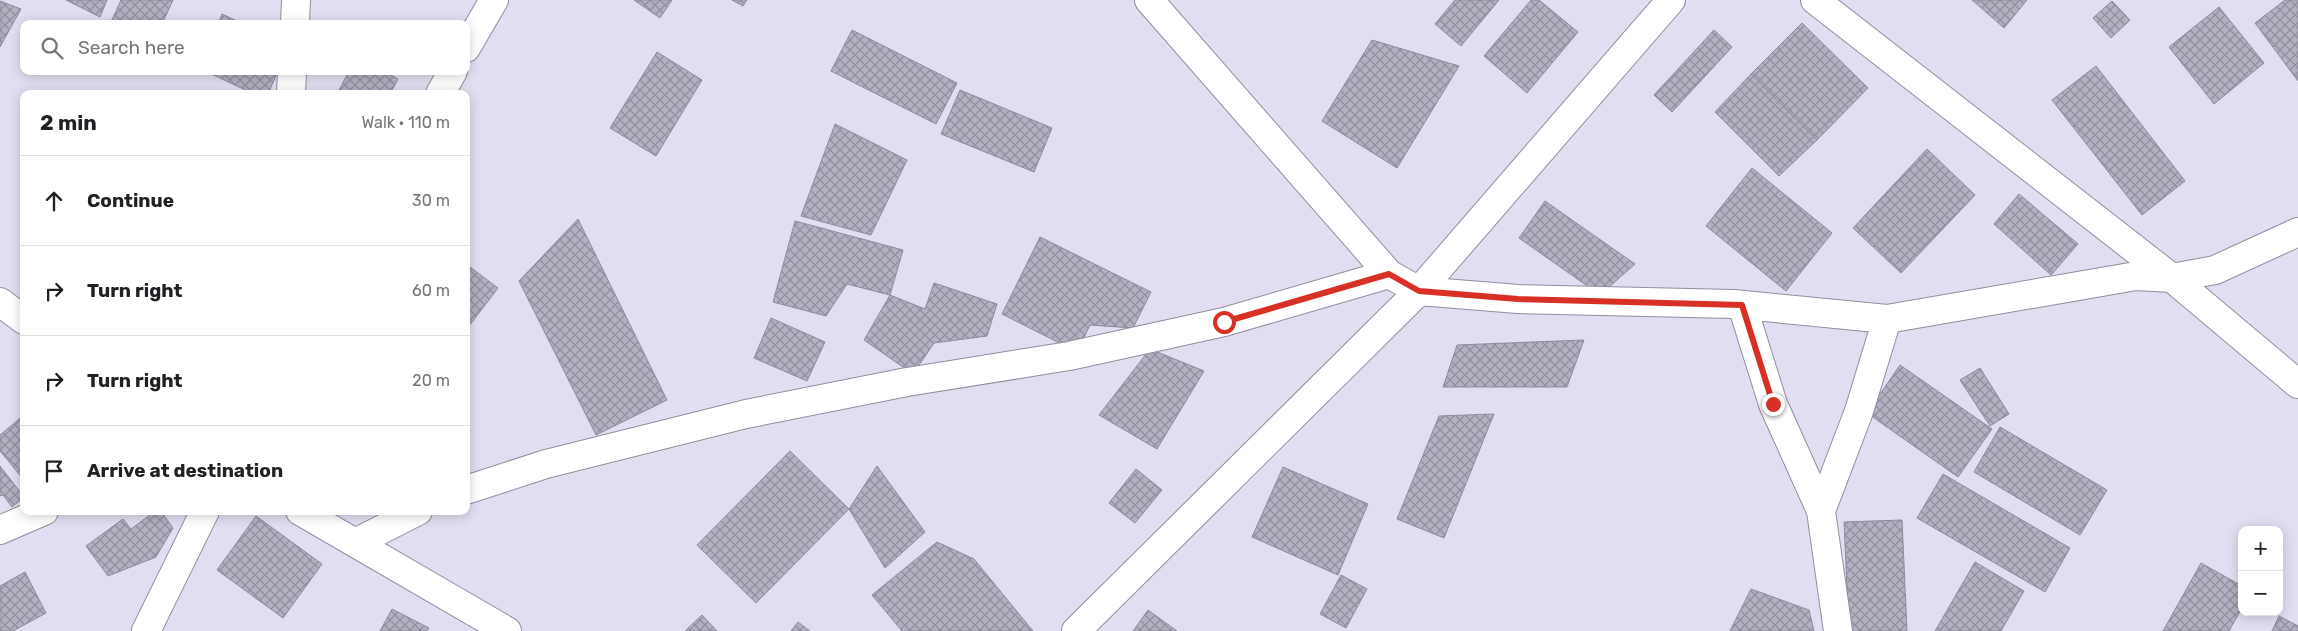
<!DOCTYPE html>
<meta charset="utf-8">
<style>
:root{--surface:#fff;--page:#f2f2f2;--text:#202124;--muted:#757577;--line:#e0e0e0}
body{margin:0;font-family:Rubik,sans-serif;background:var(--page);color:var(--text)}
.controls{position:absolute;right:15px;bottom:15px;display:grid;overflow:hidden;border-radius:10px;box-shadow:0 2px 12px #0003}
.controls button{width:45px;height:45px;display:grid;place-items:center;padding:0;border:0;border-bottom:1px solid var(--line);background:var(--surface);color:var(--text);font:25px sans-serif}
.stop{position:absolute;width:15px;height:15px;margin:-11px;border:4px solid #d93025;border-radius:50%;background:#fff}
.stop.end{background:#d93025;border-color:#fff;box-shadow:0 1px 5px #0008}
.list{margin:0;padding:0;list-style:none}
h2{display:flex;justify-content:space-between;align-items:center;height:65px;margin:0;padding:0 20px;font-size:21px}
h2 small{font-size:16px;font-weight:400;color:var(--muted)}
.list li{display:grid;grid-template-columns:32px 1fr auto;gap:15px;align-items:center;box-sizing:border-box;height:90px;padding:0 20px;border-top:1px solid var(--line)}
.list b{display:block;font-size:19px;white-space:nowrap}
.list em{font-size:16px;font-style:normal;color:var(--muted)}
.icon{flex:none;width:28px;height:28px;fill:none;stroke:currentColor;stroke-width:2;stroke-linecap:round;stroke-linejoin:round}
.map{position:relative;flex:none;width:2298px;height:631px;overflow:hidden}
.search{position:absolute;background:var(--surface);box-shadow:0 2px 12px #0003;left:20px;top:20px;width:450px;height:55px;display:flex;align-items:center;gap:12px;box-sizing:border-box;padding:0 18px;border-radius:10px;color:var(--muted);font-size:19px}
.panel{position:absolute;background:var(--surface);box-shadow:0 2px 12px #0003;left:20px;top:90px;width:450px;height:425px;border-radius:10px}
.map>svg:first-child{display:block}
.building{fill:url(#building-cross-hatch);stroke:#8e8a9c}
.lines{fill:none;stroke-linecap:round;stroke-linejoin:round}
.minor-casing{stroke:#918d9f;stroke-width:30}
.minor{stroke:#fff;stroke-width:28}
.route{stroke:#d93025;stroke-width:6}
</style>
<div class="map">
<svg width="2298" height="631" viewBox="0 0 2298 631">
<defs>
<pattern id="building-cross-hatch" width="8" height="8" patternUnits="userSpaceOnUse" patternTransform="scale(1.25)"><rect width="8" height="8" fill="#b3b0c2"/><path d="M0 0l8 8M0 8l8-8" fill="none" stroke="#918f9e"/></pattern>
</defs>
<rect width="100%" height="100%" fill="#e2def2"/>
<path class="building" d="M66 0H107L100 17Z
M121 0H173L162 24H110Z
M634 0H672L660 18Z
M732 0H747L743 6Z
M1455 0H1499L1461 46 1435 24Z
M1531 0H1539L1578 32 1527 93 1484 56Z
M1972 0H2027L2004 28Z
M2285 0H2298V81L2255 23Z
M0 1 21 9 0 47Z
M2112 1 2130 20 2111 38 2093 18Z
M2219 7 2264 63 2214 104 2169 47Z
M222 14 243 24H218Z
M1802 23 1868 88 1817 140 1751 74Z
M852 30 957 83 936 124 831 71Z
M1714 30 1732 47 1672 112 1654 95Z
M1372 40 1459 66 1397 168 1322 121Z
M657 52 702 80 656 156 610 128Z
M2096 66 2185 181 2142 215 2052 100Z
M205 71H278L268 94H254Z
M349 71H383L398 79 390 94H337Z
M1751 74 1817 140 1779 176 1715 112Z
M960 90 1052 128 1034 172 941 134Z
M835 124 907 160 871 235 801 216Z
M1927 149 1975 195 1901 273 1853 228Z
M1752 168 1832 233 1786 291 1706 226Z
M2019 194 2078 244 2051 275 1994 224Z
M1545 201 1635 264 1600 295 1519 238Z
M578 219 667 400 596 435 519 281Z
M795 221 903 250 890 295 847 284 826 316 773 302Z
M1040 237 1151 292 1133 328 1090 325 1077 352 1002 314Z
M466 264 498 288 466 330Z
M934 283 997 304 987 336 934 343 913 374 864 340 890 295 925 309Z
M771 318 825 342 807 381 754 358Z
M1584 340 1567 387H1443L1457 345Z
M1150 349 1204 371 1157 449 1099 415Z
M1900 365 1992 429 1958 477 1867 413Z
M1980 368 2009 414 1990 426 1960 380Z
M1494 414 1444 538 1397 519 1439 416Z
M24 415V480L0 451V435Z
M2000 427 2107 490 2080 535 1974 472Z
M790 451 849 509 756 603 697 545Z
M0 466 24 497 12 507 3 495 0 496Z
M877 466 925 532 885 568 849 509Z
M1283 467 1368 504 1338 575 1252 537Z
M1136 469 1162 490 1135 523 1109 503Z
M1943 474 2070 548 2045 592 1917 518Z
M155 511H161L173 528 156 557 108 576 86 546 123 519 131 529Z
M256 516 322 564 283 618 217 570Z
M1902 520 1907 631H1849L1844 522Z
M937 542 974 559 1033 631H902L872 595Z
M1975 562 2024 591 2001 631H1935Z
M2201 563 2242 586V608L2229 631H2163Z
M25 572 46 613 13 631H0V586Z
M1341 575 1367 589 1346 628 1320 614Z
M1751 589 1809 610 1814 631H1730Z
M392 609 429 628 427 631H380Z
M1148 610 1177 631H1133Z
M702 615 717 631H685Z
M2279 616 2298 626V631H2272Z
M798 622 810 631H791Z"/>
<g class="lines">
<defs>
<path id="minor" d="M1149 0 1389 274 1419 291 1518 299 1734 304 1887 319 2136 276 2172 278 2215 270 2298 232
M1815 0 2172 278 2298 384
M295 24 296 0
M466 48 494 0
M291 94 292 71
M440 94 453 71
M0 302 24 320
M1742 305 1773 404 1821 511 1838 631
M466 490 546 464 746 414 907 382 1069 356 1224 322 1389 274
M300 511 507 631
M1821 511 1859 411 1887 319
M0 530 44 511
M355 543 418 511
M146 631 205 511
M1076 631 1419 291 1671 0"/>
</defs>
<use href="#minor" class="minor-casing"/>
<use href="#minor" class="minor"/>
</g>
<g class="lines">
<path class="route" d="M1224 322 1389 274 1419 291 1518 299 1742 305 1773 404"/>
</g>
</svg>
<div class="controls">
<button>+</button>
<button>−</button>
</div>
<div class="stop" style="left:1224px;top:322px"></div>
<div class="stop end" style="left:1773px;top:404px"></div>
<div class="search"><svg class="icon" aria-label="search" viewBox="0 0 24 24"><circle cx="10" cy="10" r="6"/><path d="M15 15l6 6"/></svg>Search here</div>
<section class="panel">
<h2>2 min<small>Walk · 110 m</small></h2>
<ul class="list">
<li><svg class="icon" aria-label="ahead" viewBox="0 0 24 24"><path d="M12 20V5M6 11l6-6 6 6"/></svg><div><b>Continue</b></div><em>30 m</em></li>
<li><svg class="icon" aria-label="right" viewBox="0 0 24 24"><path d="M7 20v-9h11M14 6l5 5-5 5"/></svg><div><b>Turn right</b></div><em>60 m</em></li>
<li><svg class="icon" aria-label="right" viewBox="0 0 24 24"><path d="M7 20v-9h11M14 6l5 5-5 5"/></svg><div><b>Turn right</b></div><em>20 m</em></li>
<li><svg class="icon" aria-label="arrive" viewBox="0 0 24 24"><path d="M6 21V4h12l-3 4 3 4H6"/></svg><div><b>Arrive at destination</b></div></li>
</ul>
</section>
</div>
